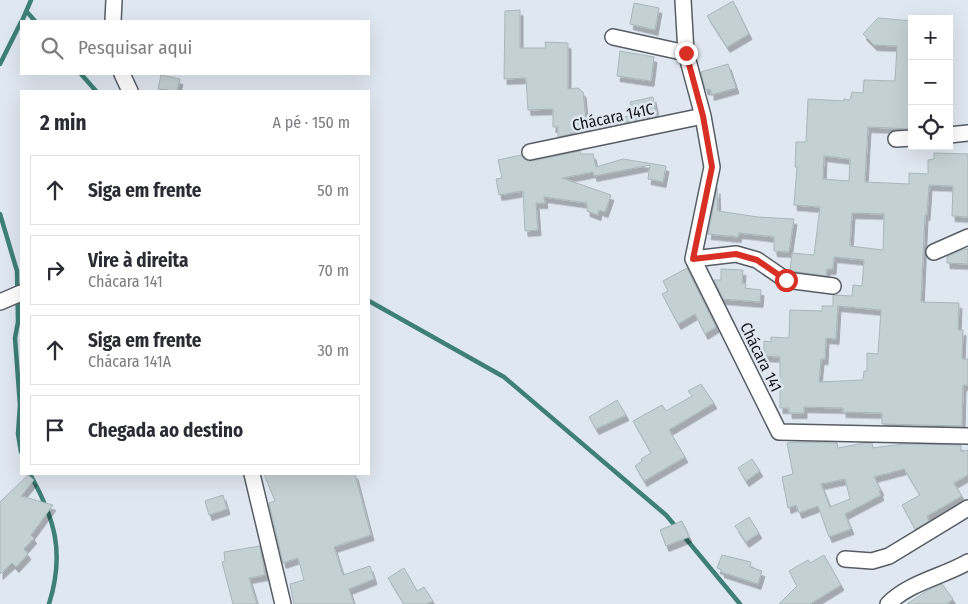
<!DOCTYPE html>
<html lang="pt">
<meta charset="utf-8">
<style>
:root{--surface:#fff;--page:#f7f7f7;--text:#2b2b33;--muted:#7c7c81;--line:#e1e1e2}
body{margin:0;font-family:"Fira Sans Condensed",sans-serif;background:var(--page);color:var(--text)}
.controls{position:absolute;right:15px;top:15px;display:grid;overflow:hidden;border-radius:0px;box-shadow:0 5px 20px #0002}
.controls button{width:45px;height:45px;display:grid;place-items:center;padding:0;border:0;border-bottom:1px solid var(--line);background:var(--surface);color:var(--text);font:25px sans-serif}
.stop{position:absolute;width:15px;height:15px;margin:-11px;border:4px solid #d93025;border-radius:50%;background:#fff}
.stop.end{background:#d93025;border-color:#fff;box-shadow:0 1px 5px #0008}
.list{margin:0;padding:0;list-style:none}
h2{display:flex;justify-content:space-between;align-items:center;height:65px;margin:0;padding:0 20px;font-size:21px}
h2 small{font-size:16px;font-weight:400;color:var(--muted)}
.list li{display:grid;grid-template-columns:32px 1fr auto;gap:15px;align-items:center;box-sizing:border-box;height:70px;margin:0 10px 10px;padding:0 10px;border:1px solid var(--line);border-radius:0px}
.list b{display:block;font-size:19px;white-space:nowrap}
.list p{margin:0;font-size:16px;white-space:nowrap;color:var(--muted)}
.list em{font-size:16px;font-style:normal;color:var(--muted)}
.icon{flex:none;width:28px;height:28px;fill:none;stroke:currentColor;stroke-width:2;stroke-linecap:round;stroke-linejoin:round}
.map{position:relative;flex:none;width:968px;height:604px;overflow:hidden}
.search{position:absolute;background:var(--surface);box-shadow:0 5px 20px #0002;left:20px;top:20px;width:350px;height:55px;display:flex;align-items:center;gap:12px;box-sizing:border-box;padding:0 18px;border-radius:0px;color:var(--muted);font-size:19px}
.panel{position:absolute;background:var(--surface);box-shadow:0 5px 20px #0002;left:20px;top:90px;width:350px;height:385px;border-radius:0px}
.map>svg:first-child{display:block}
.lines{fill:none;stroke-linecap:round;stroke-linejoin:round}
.stream{stroke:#3e8078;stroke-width:4.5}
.building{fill:#c4d1d4;stroke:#a9b6b9;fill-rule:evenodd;filter:url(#shadow)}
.street-casing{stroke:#565d65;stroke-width:18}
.street{stroke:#fff;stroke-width:15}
.route{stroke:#d93025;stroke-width:6}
.labels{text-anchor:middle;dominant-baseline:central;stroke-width:5;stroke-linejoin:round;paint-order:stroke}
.street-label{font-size:16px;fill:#131619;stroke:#dfe7f0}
</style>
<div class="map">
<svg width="968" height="604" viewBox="0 0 968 604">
<defs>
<filter id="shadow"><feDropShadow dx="3" dy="5.5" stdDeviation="0" flood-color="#0004"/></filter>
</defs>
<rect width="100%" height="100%" fill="#dfe7f0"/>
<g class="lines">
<path class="stream" d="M27 12 35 21
M22 21 31 0
M0 64 21 22
M81 74 96 91
M0 214 17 271 18 322 15 338 20 405 18 434 21 452
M369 301 504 377 666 515 677 528
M30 474C55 519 65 553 49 604
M682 534 740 604"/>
</g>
<path class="building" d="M733 1 749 34 727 47 707 16Z
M634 3 659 8 655 30 630 24Z
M520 10V48H546L545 42 568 43V89L578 88 583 92 587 130 558 137V127H553V109L528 110 526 78 504 79 505 11Z
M878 18 912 21V129L868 127 865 182 909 184V173L928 174V160L934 159V153L968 154V217L952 216 953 186 929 185 927 215H925L921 302 959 303 958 330H963L962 359H968V385H963L962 426 882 424V413L843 412V408L804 407V413H789V408H780V357L764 356V341L771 342V337L789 338 790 310 822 311V306H833V295L852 296 853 285 862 286 864 260 834 257 833 269H827L826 276 790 271 792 253 814 255 820 207 794 205 797 167H795L796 142H806L808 99 844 101V99L850 100 852 92 863 93 864 80 895 81 897 46 874 45 863 34ZM824 156 850 159 849 181 823 179ZM852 213 884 214 883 250 850 246ZM838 306 881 310 878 354 867 353V371H864L863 380 819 382 821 359H825L826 338 836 339Z
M620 51 654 57 651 81 617 76Z
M728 64 736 88 711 95V90L705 89 701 72Z
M161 75 180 79 177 91 158 89Z
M653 97 657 116 598 128V123L633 115 630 102Z
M580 151 581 154H593L596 167 623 159 666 166 663 182 648 179 650 165 594 176 593 172 562 178 611 195 605 212 599 210 598 215 587 211V203L544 197 545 203H536L538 230 525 231 523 191 499 195 496 179 502 178 498 160 521 155 527 161H532Z
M717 188 718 211 758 217 794 219 789 252 774 251V237L739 233 738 237 708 234Z
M964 249H968V264L947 263V257Z
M687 268 716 327 705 334 695 314 678 324 662 294 668 291 663 281Z
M721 269 743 270 742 283 746 284 745 288 761 290 760 302 723 299 714 280H721Z
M701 384 714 403 669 430 685 457 644 481 635 466 642 461 641 459 651 453 633 421 662 405 666 411 692 396 688 391Z
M617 400 626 415 596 429 589 417Z
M797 442 837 443 838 448 864 443H872L873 448 903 444 961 445V452L968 450V475L954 483 962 496 927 516 929 521 915 529 902 505 920 495 904 469 874 477 881 490 879 491 881 495 845 514 851 529 829 537 818 506 799 513 796 505 788 508 782 477 793 474 787 443ZM845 479 850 499 830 507 821 484Z
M752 459 760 471 746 481 738 468Z
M264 474H355L371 535 334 547 343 575 370 566 374 579 349 589 354 604H294L290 584 304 580 298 558 283 563 269 503 275 501Z
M28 475 34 480 21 496 53 505 31 535 34 538 24 549 28 554 16 567 12 563 0 574V502Z
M223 495 227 509 209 515 205 501Z
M749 517 759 533 746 542 735 526Z
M682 521 689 537 666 546 660 530Z
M260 546 265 575 249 578 257 604H233L222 562 225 561 224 552Z
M722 555 751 562 750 567 762 571 758 584 721 572 722 570 717 568Z
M824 555 841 585 810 604H779L797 586 789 571 808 560 810 563Z
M404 568 417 591 424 587 433 601 426 604H404L388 578Z
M942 584 953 599 947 604H907L928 590Z"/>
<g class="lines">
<defs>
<path id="street" d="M683 0 686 53 703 116 712 167 693 259 779 432 968 436
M113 21 114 0
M613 37 686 53
M122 74 130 91
M949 135 968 133
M896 139 912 138
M530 152 703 116
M934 252 968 237
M693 259 736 254 757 260 786 280 833 286
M0 302 21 293
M252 474 283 604
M845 559 872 561 889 556 968 508
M888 604C910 582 942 577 968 562"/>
</defs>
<use href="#street" class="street-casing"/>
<use href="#street" class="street"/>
</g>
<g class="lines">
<path class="route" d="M686 53 703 116 712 167 693 259 736 254 757 260 786 280"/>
</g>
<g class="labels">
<g class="street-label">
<text transform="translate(613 117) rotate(-12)">Chácara 141C</text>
<text transform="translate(761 357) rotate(64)">Chácara 141</text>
</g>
</g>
</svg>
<div class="controls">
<button>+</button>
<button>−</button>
<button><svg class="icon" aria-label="locate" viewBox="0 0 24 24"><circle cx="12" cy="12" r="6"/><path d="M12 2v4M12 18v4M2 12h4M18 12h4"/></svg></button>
</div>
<div class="stop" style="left:786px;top:280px"></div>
<div class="stop end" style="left:686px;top:53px"></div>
<div class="search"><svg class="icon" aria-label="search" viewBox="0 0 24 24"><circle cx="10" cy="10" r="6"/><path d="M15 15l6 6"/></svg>Pesquisar aqui</div>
<section class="panel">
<h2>2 min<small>A pé · 150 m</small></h2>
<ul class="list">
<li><svg class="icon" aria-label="ahead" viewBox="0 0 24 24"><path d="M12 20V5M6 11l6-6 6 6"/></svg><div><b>Siga em frente</b></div><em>50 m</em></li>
<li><svg class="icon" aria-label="right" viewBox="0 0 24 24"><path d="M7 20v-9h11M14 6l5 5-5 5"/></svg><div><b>Vire à direita</b><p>Chácara 141</p></div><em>70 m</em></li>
<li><svg class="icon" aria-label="ahead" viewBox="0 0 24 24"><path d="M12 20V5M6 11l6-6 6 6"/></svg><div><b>Siga em frente</b><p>Chácara 141A</p></div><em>30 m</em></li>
<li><svg class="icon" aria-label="arrive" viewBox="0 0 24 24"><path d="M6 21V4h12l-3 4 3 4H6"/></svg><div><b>Chegada ao destino</b></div></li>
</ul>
</section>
</div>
